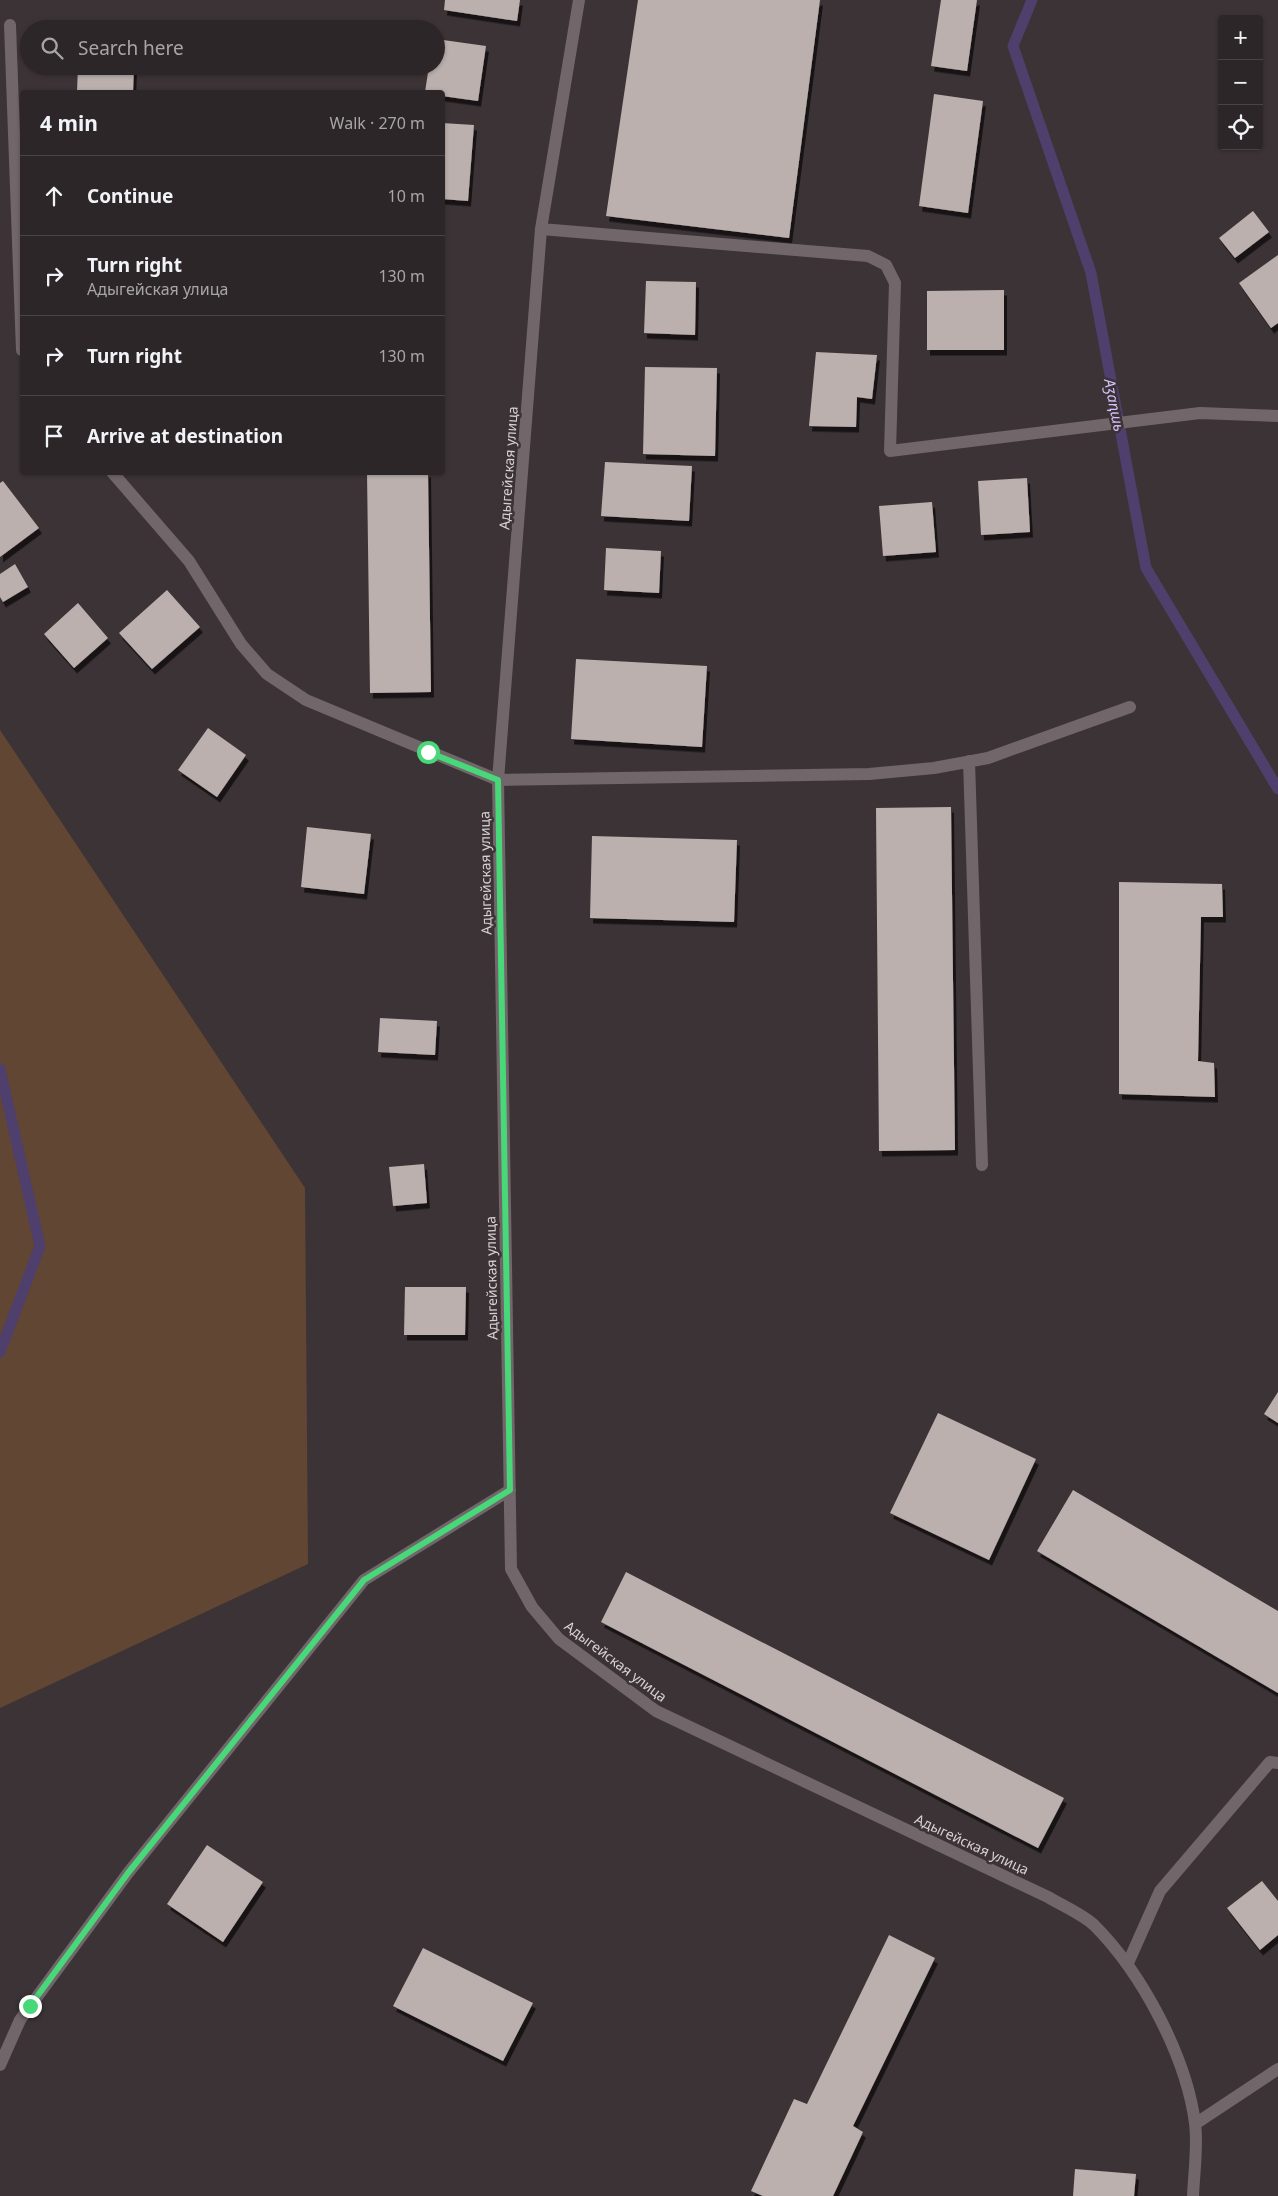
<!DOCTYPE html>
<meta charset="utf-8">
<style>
:root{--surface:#2d2628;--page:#393234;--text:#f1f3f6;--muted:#a7a5a8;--line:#484345}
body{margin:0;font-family:"Noto Sans",sans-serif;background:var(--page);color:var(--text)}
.controls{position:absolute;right:15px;top:15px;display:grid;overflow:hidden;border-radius:5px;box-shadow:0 1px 4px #0004}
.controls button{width:45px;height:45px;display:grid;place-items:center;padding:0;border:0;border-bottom:1px solid var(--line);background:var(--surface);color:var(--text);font:25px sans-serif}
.stop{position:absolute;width:15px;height:15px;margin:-11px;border:4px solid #48d779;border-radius:50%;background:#fff}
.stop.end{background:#48d779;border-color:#fff;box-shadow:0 1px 5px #0008}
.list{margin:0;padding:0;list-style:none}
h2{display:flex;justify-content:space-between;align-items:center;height:65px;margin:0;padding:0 20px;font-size:21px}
h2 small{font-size:16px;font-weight:400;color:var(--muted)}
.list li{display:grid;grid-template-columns:32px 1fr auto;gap:15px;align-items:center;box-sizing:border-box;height:80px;padding:0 20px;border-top:1px solid var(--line)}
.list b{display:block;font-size:19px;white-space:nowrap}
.list p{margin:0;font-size:16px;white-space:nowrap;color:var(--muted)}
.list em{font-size:16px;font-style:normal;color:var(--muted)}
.icon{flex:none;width:28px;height:28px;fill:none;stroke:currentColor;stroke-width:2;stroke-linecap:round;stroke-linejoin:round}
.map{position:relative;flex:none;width:1278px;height:2196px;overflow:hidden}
.search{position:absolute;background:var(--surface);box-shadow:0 1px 4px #0004;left:20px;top:20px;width:425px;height:55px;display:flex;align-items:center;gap:12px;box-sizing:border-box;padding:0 18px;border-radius:28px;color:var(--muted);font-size:19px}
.panel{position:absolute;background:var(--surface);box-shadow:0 1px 4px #0004;left:20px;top:90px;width:425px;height:385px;border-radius:5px}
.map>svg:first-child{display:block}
.green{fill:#614733}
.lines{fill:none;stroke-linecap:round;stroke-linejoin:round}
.stream{stroke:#4e3f6c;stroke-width:11}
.building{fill:#bbb0ae;filter:url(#shadow)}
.minor{stroke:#71676a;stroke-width:12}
.route{stroke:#48d779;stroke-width:6}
.labels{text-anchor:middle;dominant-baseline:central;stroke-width:5;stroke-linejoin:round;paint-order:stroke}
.street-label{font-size:14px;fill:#d7d1d3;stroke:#3c3336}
.water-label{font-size:15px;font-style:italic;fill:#d4c2fd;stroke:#3c3336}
</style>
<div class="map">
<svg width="1278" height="2196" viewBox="0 0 1278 2196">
<defs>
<filter id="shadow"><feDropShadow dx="3" dy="5.5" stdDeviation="0" flood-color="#0009"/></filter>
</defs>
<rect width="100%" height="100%" fill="#3c3336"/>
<path class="green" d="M0 730 305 1188 308 1564 0 1708Z"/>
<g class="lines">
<path class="stream" d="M1032 0 1013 46 1091 273 1146 568 1278 789
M0 1069 40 1246 0 1352"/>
</g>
<path class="building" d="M445 0H520L517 21 444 10Z
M638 0H820L789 238 606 216Z
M941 0H977L967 71 931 66Z
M436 39 486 46 478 101 442 96V92H425L429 66H436Z
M78 66H134L133 92H77Z
M934 94 983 101 968 213 919 206Z
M442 123 474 125 468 201 442 199Z
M1253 211 1269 232 1235 258 1219 238Z
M1278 255V323L1271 328 1239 283Z
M646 281 696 282 695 335 644 333Z
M1004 290V350H927V291Z
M816 352 877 355 872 399 857 397 856 427 809 426Z
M645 367 717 368 715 456 643 454Z
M605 462 692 466 689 521 601 516Z
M367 472H428L431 692 370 693Z
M1027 478 1030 532 981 535 978 481Z
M3 481 39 528 0 557V483Z
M932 502 936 552 883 556 879 506Z
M606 548 661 551 659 593 604 590Z
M15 564 28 587 3 602 0 597V574Z
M167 590 200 627 152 669 119 633Z
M78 603 108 638 74 668 44 634Z
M576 659 707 666 702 747 571 739Z
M208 728 246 755 217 797 178 770Z
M951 807 955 1150 879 1151 876 808Z
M307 827 371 834 364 894 301 887Z
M592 836 737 840 734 922 590 918Z
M1119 882 1222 884 1223 917H1201L1198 1061 1214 1063 1215 1097 1119 1094Z
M380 1018 437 1021 435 1055 378 1052Z
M424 1164 427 1203 393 1206 389 1167Z
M405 1287H466L465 1335H404Z
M1278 1392V1423L1264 1414Z
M938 1413 1036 1459 989 1560 890 1513Z
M1073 1490 1278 1611V1693L1037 1551Z
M626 1572 1064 1798 1038 1848 601 1622Z
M207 1845 263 1882 223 1942 167 1904Z
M1262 1881 1278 1901V1935L1260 1950 1227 1908Z
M889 1935 935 1958 853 2126 863 2132 833 2196H763L751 2191 794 2099 807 2104Z
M423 1948 533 2003 503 2061 393 2006Z
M1075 2169 1136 2174 1134 2196H1073Z"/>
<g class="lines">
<path class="minor" d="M579 0 541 229 498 780 511 1569 532 1607 559 1639 656 1711 1048 1897C1063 1906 1082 1914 1094 1925 1142 1973 1186 2056 1195 2123 1198 2146 1194 2173 1193 2196
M10 25 22 350
M541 229 868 256 886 265 895 283 890 451 1200 413 1278 416
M112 472 189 561 241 644 267 674 306 700 498 780 869 774 934 768 988 758 1130 707
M969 761 982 1165
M1128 1963 1160 1891 1270 1762 1278 1763
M0 2065 20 2020 128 1873 364 1580 510 1490
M1195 2124 1278 2069"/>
</g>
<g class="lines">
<path class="route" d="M30 2006 128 1873 364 1580 510 1490 498 780 428 752"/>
</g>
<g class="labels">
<g class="street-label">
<text transform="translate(508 468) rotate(-86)">Адыгейская улица</text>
<text transform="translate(485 873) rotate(-91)">Адыгейская улица</text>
<text transform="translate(491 1278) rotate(-91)">Адыгейская улица</text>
<text transform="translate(616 1661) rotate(37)">Адыгейская улица</text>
<text transform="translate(972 1844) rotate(25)">Адыгейская улица</text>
</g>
<g class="water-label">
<text transform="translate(1115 405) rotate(79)">Аӡаԥшь</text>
</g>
</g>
</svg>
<div class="controls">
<button>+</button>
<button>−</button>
<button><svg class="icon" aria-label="locate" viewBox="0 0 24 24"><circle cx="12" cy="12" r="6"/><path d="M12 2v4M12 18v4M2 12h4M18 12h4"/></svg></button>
</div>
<div class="stop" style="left:428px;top:752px"></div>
<div class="stop end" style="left:30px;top:2006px"></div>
<div class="search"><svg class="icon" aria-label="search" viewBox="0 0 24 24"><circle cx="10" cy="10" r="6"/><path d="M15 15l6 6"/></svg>Search here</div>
<section class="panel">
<h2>4 min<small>Walk · 270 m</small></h2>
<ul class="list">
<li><svg class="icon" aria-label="ahead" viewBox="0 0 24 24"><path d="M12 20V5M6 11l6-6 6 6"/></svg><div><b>Continue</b></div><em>10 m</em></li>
<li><svg class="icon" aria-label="right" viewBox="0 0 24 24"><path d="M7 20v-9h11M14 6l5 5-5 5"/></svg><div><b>Turn right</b><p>Адыгейская улица</p></div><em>130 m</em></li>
<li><svg class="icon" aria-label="right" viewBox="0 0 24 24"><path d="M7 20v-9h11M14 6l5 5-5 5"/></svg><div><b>Turn right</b></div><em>130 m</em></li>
<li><svg class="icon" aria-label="arrive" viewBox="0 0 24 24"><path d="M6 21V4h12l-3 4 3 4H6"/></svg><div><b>Arrive at destination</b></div></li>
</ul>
</section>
</div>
